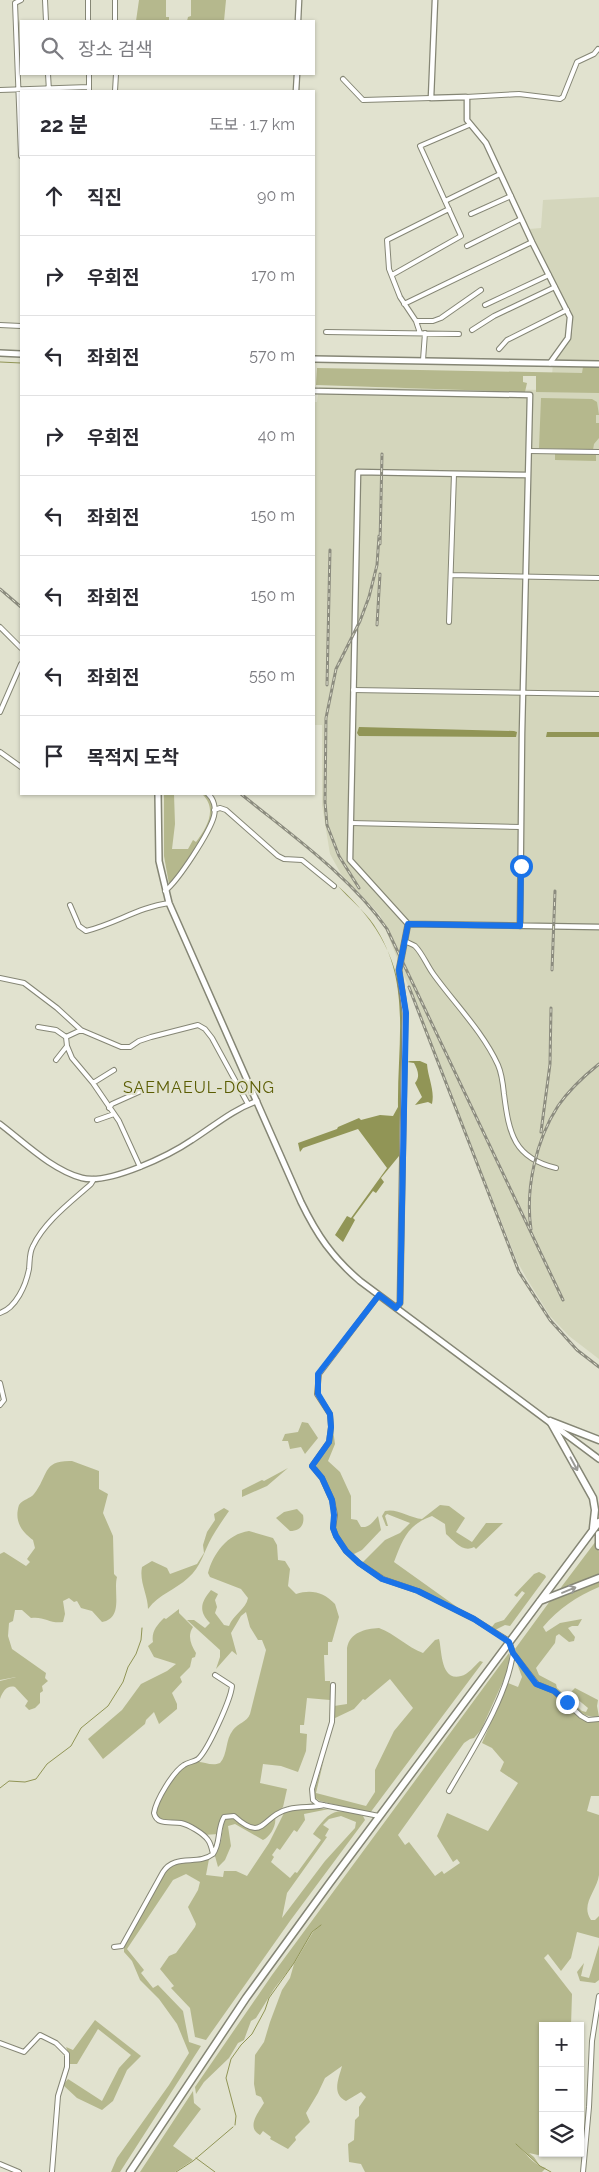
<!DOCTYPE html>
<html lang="ko">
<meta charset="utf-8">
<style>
:root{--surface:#fff;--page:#f7f7f7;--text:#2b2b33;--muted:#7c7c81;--line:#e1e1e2}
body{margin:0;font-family:Raleway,"Noto Sans KR",sans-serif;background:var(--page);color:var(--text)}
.controls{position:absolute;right:15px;bottom:15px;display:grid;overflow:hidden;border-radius:0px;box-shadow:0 1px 4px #0004}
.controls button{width:45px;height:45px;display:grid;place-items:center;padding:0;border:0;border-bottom:1px solid var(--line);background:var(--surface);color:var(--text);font:25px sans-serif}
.stop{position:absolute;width:15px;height:15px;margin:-11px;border:4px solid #1a73e8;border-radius:50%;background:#fff}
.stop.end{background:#1a73e8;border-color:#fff;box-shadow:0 1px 5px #0008}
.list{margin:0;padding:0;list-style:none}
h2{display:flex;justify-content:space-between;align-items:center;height:65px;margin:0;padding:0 20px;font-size:21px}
h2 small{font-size:16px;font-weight:400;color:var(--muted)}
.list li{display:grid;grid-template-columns:32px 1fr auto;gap:15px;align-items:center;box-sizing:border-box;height:80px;padding:0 20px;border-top:1px solid var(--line)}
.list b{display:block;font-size:19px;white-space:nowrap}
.list em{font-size:16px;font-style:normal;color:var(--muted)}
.icon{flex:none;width:28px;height:28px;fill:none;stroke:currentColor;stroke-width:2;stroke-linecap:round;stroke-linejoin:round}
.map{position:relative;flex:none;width:599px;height:2172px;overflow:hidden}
.search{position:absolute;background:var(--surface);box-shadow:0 1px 4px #0004;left:20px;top:20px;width:295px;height:55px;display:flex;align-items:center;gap:12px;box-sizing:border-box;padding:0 18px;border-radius:0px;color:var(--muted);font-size:19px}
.panel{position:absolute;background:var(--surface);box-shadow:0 1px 4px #0004;left:20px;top:90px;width:295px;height:705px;border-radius:0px}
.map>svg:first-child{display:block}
.built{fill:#d4d6bc}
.green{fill:#b5b88d;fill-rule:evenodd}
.water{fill:#919556}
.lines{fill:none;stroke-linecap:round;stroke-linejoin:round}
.stream{stroke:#919556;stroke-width:1}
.minor-casing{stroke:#858675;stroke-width:6}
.tertiary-casing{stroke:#858675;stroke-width:7}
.secondary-casing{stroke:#858675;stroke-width:8}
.trunk-casing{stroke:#858675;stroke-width:9}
.minor{stroke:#fff;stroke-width:4}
.tertiary{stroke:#fff;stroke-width:4.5}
.secondary{stroke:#fff;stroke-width:5}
.trunk{stroke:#fff;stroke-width:6}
.rail-casing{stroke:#8c8c7f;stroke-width:3}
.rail{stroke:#e1e2cf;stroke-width:1;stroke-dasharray:4;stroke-linecap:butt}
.oneway{stroke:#9a9a96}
.route{stroke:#1a73e8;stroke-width:6}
.labels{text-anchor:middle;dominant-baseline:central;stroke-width:4.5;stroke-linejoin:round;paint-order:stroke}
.quarter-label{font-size:16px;letter-spacing:1px;fill:#5a5c02;stroke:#e1e2cf}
</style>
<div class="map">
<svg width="599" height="2172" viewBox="0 0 599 2172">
<rect width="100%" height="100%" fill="#e1e2cf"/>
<path class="built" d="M599 197V1359L569 1336 550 1316 527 1279 517 1261 380 915 341 874 330 854 322 805V725H314V402H317L319 387 551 390 553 362 566 346 573 331V323L572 314 529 229 541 228 543 200Z"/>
<path class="green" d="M139 0H166V17H169V21H136Z
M191 0H226L224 21H187L188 17 191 16Z
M583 367H599V393L536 392V376H523V382L527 383 525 392 316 385 317 368 582 373Z
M541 398 592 399 597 402 599 415H596V423H599V438L594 444 593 450 539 448Z
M555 454H596V461L555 460Z
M164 794H174L175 824 172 849H188L193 840 196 842C207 827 218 809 202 794H205C211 799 214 807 212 815 208 831 181 873 169 884L164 856Z
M302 1422 308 1423 318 1438 305 1454 301 1447 290 1449 288 1441H282L285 1434 298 1432Z
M332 1422 335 1444 328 1461 340 1472 351 1496V1519L357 1520 361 1527C369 1528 373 1522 378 1516L381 1530 362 1550 352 1555 338 1538 335 1526V1514L316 1465 330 1443Z
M72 1461 99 1471V1489L108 1494 103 1513 113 1536 114 1574 117 1577C113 1592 124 1618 102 1622L92 1611 81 1608 77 1601 74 1602 69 1598 63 1601 65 1614 63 1622C50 1624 44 1616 31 1618L22 1610H15L13 1621 9 1623 8 1636 12 1649 46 1673 45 1678 48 1681 42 1686 43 1691 40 1693V1703L35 1708 29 1710 25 1706 28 1701 15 1687C7 1685 3 1691 0 1699V1681L16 1677 0 1680V1554L4 1552 26 1566 30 1562 27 1559 35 1548 33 1540C21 1531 14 1521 19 1505 23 1499 30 1499 34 1494 49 1475 42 1460 72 1461Z
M288 1468 267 1486 242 1497V1490L262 1480 264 1481Z
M440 1505 449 1506 465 1518 456 1532 472 1542 486 1523H503L476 1549 474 1547C463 1553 454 1541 446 1534L445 1524 432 1516C407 1525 403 1539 394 1562L464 1612 409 1586 388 1579 362 1563 385 1540 400 1533 410 1523 387 1514 385 1516 388 1526H386L382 1516 385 1511C397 1508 410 1518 422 1519Z
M224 1508 229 1511C223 1520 217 1528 212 1537 204 1551 201 1567 188 1578 175 1590 159 1594 148 1609 148 1595 139 1582 142 1567L152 1561 167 1568 170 1574 197 1564 204 1553 203 1545 207 1532 215 1520 214 1514Z
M297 1509 303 1515C305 1525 300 1531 290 1531L276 1518 284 1512Z
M249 1531 273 1538 277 1545 278 1560 285 1561 290 1569 288 1586 296 1594C311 1589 324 1592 335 1604L339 1617 332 1642H328V1655H324L325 1681H330V1700L307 1698 304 1725H300V1733L307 1734 306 1751 298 1772 281 1766 263 1764 260 1783 287 1789 283 1807 261 1825 251 1827 232 1814H225L220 1820 219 1834 203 1835 187 1825 163 1821 156 1816C154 1801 178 1764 194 1762 203 1760 210 1767 220 1763 228 1754 225 1740 233 1730 238 1723 247 1722 250 1714L266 1650 262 1640H258L250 1627 246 1612 241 1616 231 1633 237 1655 232 1651 216 1669 220 1657V1650L187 1620H194L205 1628 210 1623C198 1611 201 1602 211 1590L218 1594 215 1600 217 1607 215 1613 224 1625 229 1626C233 1615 246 1609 248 1598L241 1589 210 1577 208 1573C213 1554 227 1534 249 1531Z
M596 1541 599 1552V1576L556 1594Z
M539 1572 545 1575 546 1577 510 1626 505 1625 495 1630 491 1628 495 1623 504 1620 525 1593 522 1591 517 1597 514 1595 534 1574Z
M599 1580V1587C576 1597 559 1608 543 1627L546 1632 560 1623 582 1619 578 1626H572L568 1628 575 1637 574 1641 569 1642 559 1634 556 1636 555 1643 536 1668 539 1675 556 1684 557 1688 582 1711 586 1712 588 1708 570 1693 575 1688 598 1700 597 1706 599 1717C576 1718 574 1702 558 1691 551 1687 542 1686 536 1681 528 1674 518 1659 515 1649L550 1601Z
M179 1609V1613L193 1627C187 1636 191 1645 196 1653L195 1657 192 1658 190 1667 180 1677 182 1682 172 1693 177 1704V1709L159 1724 154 1712 146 1720 145 1724 103 1759 88 1739 122 1710 141 1684 167 1671 176 1664 154 1657 148 1646 153 1642C151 1632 157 1625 164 1618L166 1619Z
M379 1628C395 1634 407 1647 423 1653L435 1640 439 1639C442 1649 440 1682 461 1676 468 1675 475 1665 480 1661L483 1662 370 1813 320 1801 315 1798 314 1792 324 1759 316 1793 366 1806 375 1792V1770L394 1731 413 1708 390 1679 365 1700 363 1699 354 1709 333 1719 334 1706 347 1704V1648C350 1632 365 1629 379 1628Z
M509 1653V1668L481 1730 474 1738 470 1739 464 1743 398 1835 405 1845 409 1842 435 1876 442 1871 444 1874 460 1863 457 1859 453 1862 437 1836 447 1813 488 1831 518 1783 500 1771 504 1762 492 1748 482 1743 508 1683 518 1687 522 1677 515 1658 536 1686 554 1692 582 1718 590 1721H599V1796H591L587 1811 599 1815C599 1835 599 1856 599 1875 597 1891 580 1904 591 1920H595L599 1916V1938L577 1932 571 1958 561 1971 548 1954 544 1958 572 1994 571 2026H543V2153L538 2155 529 2153 534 2157 540 2166C536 2162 519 2146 516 2144 526 2152 532 2165 546 2168L542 2172H365L361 2164 349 2162 348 2144 354 2140 355 2120 359 2116V2107L366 2097 361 2092 346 2101C331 2094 339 2078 342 2066L325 2078 318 2093 306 2113 310 2122 295 2137 296 2140 288 2149 270 2139 271 2137 263 2131 260 2135C246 2127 258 2113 264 2103L261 2097 256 2095 254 2084 255 2055 264 2042 270 2022 282 1990 290 1978 294 1964 313 1932 321 1925 312 1932 294 1963 274 1989 256 2018 251 2021 244 2040 238 2043 229 2058 204 2082 196 2094 195 2087 272 1975Z
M311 1808 329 1809 304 1814 305 1820 297 1832 294 1830 280 1850 277 1848 272 1855 274 1857 271 1862 290 1878 295 1872 297 1873 321 1840 313 1834C330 1810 336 1807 363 1816L365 1820 290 1921 206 2040 195 2037 190 2008 171 1988 174 1986 160 1969 169 1956 176 1953 195 1927 196 1924 188 1907 198 1890 200 1882 186 1874 173 1880 127 1949 144 1970 141 1973 153 1988 158 1985 183 2011 189 2042 201 2046 120 2172H111L117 2158 169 2085 189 2053 177 2024 159 1999 140 1980 132 1961 124 1952V1946L168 1868 178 1864 209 1859 206 1875 223 1877 224 1871H236L247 1876 269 1843 285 1811ZM341 1816 356 1822 355 1828 325 1861 282 1918 287 1893 327 1837 325 1836 329 1829 323 1825 329 1819Z
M275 1817C277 1825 270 1837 263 1840L235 1824 228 1826 231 1846 225 1860 218 1867 215 1856 221 1841 224 1819 234 1818C253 1835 257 1832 275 1817Z
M599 1945V1980L595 1983 580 1981 577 1972 584 1963 581 1976 589 1978Z
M95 2020 141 2056 127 2070 113 2101 102 2110 77 2098 63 2085 68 2079 102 2101 119 2068 131 2055 98 2029 77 2064H70L69 2055 66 2047 73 2050Z
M193 2091 194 2103 201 2109 173 2146 193 2160 175 2172H140Z"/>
<path class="water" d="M359 727 514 731 517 732 516 737 359 736 357 733Z
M547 732H599V737H546Z
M338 886C378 922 401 962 402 1017L399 1156 381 1178 384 1182 376 1193 373 1191 353 1218 355 1220 343 1242 335 1235 347 1216 351 1218 387 1168 358 1129 303 1148 300 1152 298 1143 337 1129 338 1127 359 1118 361 1120 380 1115 393 1116 398 1107C397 1043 412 982 374 925 364 910 349 899 338 886Z
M410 1061H420L427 1064C428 1078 435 1090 432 1104L428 1102 415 1105 422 1097 415 1083C421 1076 417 1069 414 1063L407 1062Z"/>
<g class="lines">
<path class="stream" d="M0 362 21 363
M0 1788 9 1781 25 1782 36 1779 47 1764 71 1746 81 1728 108 1706 123 1682 128 1667 136 1654 141 1640 142 1628
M235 2125 236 2116 226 2078 231 2059 241 2045 252 2034 265 2010 269 1998 294 1963 312 1932 321 1925
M516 2144 540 2166 551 2172
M196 2158 215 2172
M176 2172 193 2161 233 2127"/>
<defs>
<path id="minor" d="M45 0 46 21
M88 0V21
M115 0V21
M48 74 49 91
M89 74V91
M343 79 363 100 431 98
M0 90 89 87
M115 91 116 74
M466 97 519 94 560 99 563 97 577 62 594 54 598 49
M21 156 15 3 21 0
M445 201 500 174
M449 209 387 240 389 269 400 297 416 321H433L441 318 481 290
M471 214 511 196
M467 246 521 219
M392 275 461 236 420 146 469 125
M404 304 532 242
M485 305 549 275
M416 321 420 333
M0 325 21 326
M472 330 494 316 555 287
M326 332 459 334
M499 349 507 340 567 310
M423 360 425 333
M529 451 599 452
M451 575 599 578
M449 622 454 474
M0 627 21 648
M353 690 599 694
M0 712 21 664
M0 752 21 767
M214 810 220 808 226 810 278 856 284 859 302 860 334 886
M351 823 521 827
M165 891C178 881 210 832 214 816 216 808 214 799 208 794
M70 905 79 926 86 931C115 924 139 907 169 903
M405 941C408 943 412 944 415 946 423 954 427 966 434 975 455 1004 483 1032 498 1065 502 1074 503 1084 504 1094 509 1134 514 1158 556 1168
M0 978 24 983 57 1008 81 1030 121 1047H130L139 1041 151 1037 198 1025 205 1029 212 1038 248 1104
M38 1027 56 1030 66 1037
M81 1030 66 1037 67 1046 72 1058 93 1083 119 1121 140 1167
M56 1060 67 1046
M93 1083 114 1070
M109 1108 112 1104 141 1091
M97 1120 114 1114
M379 1295 319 1374 317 1394 330 1414 331 1427 329 1442 312 1466 322 1478 332 1500 335 1515 333 1528 336 1536 346 1551 359 1563 383 1579 418 1591 474 1619 501 1636 509 1641 513 1653 537 1684 554 1691 581 1716 588 1720 599 1719
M0 1313C16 1308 26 1285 29 1269 30 1261 29 1253 33 1246 45 1221 71 1202 91 1184L94 1179
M0 1383 4 1400 0 1405
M333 1685 332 1722 312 1789 313 1800 318 1804 379 1816
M449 1791C472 1751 507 1698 513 1653
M213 1854C212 1850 211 1844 208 1840 203 1833 189 1825 181 1823 171 1821 157 1826 154 1813 156 1800 173 1772 184 1765 188 1762 194 1762 198 1759 208 1750 231 1699 232 1686L215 1675
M114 1947 122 1946 163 1872C175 1853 198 1866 213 1854 221 1843 217 1828 224 1817L234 1816C265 1844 261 1815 289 1809 301 1806 313 1808 324 1805
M0 2043 24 2052 40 2035 56 2043 67 2054V2067L58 2096 52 2172
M0 2164 19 2172
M583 2172 589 2107 592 2041 599 1996"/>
<path id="tertiary" d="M435 0 431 98 466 97 467 99V120L486 143 532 242 570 317 568 338 550 363
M298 21 299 0
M296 91 297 74
M314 391 530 395 522 733 520 926
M528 475 358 472 350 860 408 924 599 927
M0 1124C25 1143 52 1170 82 1178 109 1185 170 1155 192 1140 214 1126 232 1110 257 1101
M396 1308 400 1303 405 1013 399 970 408 924"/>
<path id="secondary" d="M0 353 21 354
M314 359 599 364
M158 794 159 861 169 903 301 1202C317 1235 332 1257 360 1281L599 1459"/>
<path id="trunk" d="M550 1421 593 1498 595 1510 593 1528
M550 1421 599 1440
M599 1534V1546
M540 1601 599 1578
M130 2172 246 1998 329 1884 599 1522"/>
</defs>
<use href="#minor" class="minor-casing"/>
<use href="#tertiary" class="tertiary-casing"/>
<use href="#secondary" class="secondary-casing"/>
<use href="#trunk" class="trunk-casing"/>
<use href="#minor" class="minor"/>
<use href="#tertiary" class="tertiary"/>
<use href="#secondary" class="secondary"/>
<use href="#trunk" class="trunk"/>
<defs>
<path id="rail" d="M380 544 382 454
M0 589 21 607
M377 625 380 574
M327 685 330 550
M241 794C290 834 350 876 387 929L563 1300
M359 888 339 856 327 825 325 802 326 718 336 669 360 621 369 597 377 565 379 536
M552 970 555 891
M409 987 519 1272 550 1320 577 1350 599 1367
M541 1132 550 1064 551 1008
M531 1229C525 1189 536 1140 558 1106 569 1090 584 1076 599 1064"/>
</defs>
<use href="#rail" class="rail-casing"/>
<use href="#rail" class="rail"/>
</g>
<defs><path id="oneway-shaft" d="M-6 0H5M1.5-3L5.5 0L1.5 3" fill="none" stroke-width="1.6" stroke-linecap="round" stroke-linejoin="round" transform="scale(1.25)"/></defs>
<g class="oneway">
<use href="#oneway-shaft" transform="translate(574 1464) rotate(62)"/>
<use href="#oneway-shaft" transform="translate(569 1590) rotate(-22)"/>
</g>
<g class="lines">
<path class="route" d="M521 866 520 926 408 924 399 970 406 1013 400 1303 396 1308 379 1295 318 1374V1394L330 1414 331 1427 329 1442 312 1466 322 1478 332 1500 334 1515 333 1528 336 1536 346 1551 359 1563 382 1579 418 1591 474 1619 509 1642 513 1653 536 1684 554 1691 567 1702"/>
</g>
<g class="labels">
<g class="quarter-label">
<text x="199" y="1087">SAEMAEUL-DONG</text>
</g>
</g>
</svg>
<div class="controls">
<button>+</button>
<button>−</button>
<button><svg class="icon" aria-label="layers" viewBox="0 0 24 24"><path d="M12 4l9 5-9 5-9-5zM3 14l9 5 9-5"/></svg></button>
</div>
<div class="stop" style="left:521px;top:866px"></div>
<div class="stop end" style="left:567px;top:1702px"></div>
<div class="search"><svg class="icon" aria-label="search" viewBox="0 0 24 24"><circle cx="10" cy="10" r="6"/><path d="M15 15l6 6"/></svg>장소 검색</div>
<section class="panel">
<h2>22 분<small>도보 · 1.7 km</small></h2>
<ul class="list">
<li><svg class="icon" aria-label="ahead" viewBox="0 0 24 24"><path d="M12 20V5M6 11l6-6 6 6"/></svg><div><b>직진</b></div><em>90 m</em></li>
<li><svg class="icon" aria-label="right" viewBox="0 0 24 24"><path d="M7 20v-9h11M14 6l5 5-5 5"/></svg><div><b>우회전</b></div><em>170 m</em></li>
<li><svg class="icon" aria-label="left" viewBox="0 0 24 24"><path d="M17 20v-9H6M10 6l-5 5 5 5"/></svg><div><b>좌회전</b></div><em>570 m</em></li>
<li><svg class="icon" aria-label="right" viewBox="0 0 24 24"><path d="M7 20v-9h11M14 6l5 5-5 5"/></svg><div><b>우회전</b></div><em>40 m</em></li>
<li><svg class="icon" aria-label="left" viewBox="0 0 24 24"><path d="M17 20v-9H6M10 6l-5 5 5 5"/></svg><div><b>좌회전</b></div><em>150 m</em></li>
<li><svg class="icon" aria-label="left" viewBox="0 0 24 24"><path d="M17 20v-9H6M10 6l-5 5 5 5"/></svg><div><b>좌회전</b></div><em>150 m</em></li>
<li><svg class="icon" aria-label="left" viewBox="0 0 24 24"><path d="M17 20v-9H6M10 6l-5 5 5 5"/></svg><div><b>좌회전</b></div><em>550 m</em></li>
<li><svg class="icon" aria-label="arrive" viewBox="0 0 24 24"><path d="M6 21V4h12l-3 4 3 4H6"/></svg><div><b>목적지 도착</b></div></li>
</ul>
</section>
</div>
